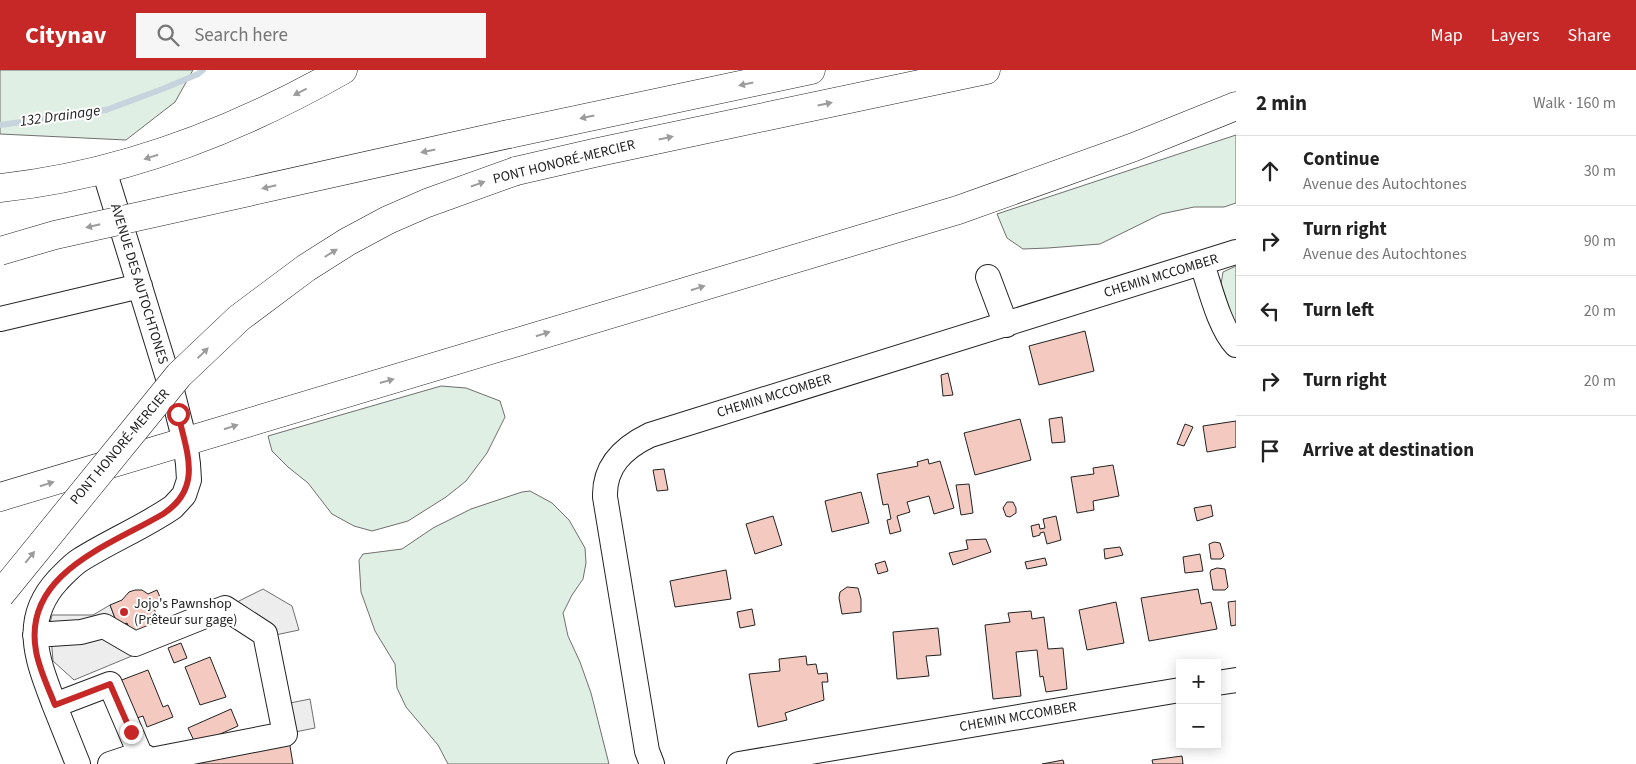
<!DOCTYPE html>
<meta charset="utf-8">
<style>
:root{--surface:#fff;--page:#f6f6f6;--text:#222;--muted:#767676;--line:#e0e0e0;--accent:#c62828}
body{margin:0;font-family:"Source Sans 3",sans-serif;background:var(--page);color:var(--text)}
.controls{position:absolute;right:15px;bottom:15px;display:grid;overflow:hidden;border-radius:0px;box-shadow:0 2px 12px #0003}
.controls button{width:45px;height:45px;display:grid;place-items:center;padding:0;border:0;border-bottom:1px solid var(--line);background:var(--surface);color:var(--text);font:25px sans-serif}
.stop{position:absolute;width:15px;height:15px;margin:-11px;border:4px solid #c62828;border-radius:50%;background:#fff}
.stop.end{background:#c62828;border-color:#fff;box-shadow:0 1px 5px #0008}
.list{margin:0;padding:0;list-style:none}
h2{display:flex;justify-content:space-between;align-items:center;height:65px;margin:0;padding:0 20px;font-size:21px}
h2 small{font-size:16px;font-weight:400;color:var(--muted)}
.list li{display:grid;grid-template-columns:32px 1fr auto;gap:15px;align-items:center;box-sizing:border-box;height:70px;padding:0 20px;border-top:1px solid var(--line)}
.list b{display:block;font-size:19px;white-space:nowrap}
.list p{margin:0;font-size:16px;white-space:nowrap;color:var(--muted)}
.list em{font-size:16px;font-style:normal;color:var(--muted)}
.icon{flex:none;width:28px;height:28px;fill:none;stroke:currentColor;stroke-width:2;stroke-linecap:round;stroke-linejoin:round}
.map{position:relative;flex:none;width:1236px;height:694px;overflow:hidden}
header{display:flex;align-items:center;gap:30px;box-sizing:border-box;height:70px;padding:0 25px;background:var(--accent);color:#fff}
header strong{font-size:24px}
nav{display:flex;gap:28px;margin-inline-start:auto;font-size:18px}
.search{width:350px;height:45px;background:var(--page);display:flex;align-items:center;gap:12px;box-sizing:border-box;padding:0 18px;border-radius:0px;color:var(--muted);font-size:19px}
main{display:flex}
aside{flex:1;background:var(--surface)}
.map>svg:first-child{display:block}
.green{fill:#e0efe3;stroke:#6f6f6f}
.parking{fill:#ededed;stroke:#6f6f6f}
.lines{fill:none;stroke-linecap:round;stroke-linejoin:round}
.stream{stroke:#c7d3dd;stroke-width:6}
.building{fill:#f3c9c0;stroke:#222}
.minor-casing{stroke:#222;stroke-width:26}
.highway-casing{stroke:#222;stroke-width:29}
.minor{stroke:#fff;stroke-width:24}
.highway{stroke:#fff;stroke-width:28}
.highway-bridge-casing{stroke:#222;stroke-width:29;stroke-linecap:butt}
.highway-bridge{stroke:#fff;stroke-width:28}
.oneway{fill:#9c9c9c}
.route{stroke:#c62828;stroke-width:6}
.poi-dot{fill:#c62828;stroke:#fff;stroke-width:2}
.labels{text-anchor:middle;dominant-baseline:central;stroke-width:4;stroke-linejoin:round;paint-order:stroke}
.street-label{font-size:14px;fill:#222;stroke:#fff}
.poi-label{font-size:14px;fill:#222;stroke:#fff;text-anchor:start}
.water-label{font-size:15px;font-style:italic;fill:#222;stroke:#fff}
</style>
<header>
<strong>Citynav</strong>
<div class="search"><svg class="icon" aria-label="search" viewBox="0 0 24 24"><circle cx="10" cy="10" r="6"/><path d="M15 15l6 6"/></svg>Search here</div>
<nav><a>Map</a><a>Layers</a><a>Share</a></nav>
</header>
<main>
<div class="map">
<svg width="1236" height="694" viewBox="0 0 1236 694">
<rect width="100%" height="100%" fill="#fff"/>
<path class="green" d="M0 0H193L175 32 126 70 0 64Z
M1236 65V133L1224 137H1194L1161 144 1100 174 1048 178 1023 179 1007 168 997 144Z
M1236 196V261L1221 214 1223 202Z
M441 316 466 318 500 331 505 347 487 383 466 411 446 427 408 451 372 461 354 456 332 444 308 413 288 397 272 381 268 366Z
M530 421 552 433 569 450 585 478 586 493 583 509 572 525 563 543 568 566 580 592 591 623 609 694H448L438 675 406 637 397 618 395 594 375 561 361 522 359 490 363 484 402 479 433 458 471 439 522 422Z"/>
<path class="parking" d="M263 519 292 536 299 560 266 567 225 538Z
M110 535 118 556 127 553 139 583 74 610 53 591 50 553 52 545H93Z
M310 629 315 658 285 664 280 635Z"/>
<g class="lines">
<path class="stream" d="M0 55 106 40 165 18 198 4 203 0"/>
</g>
<path class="building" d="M1085 261 1094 301 1039 315 1029 276Z
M948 303 953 325 943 326 941 305Z
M1062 347 1065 372 1052 373 1049 349Z
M1020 349 1031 390 975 405 964 363Z
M1236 351V377L1207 382 1203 356Z
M1185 354 1193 357 1184 376 1177 374Z
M928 389 929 394 940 391 954 438 934 444 929 426 907 432 910 442 897 446 901 461 890 464 887 450 891 449 888 434 883 435 877 404 918 396 917 392Z
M1113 395 1119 426 1093 431 1094 440 1077 443 1071 407 1094 404 1093 398Z
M664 399 668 420 657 421 653 400Z
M969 414 973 443 961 445 956 415Z
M861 422 869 453 832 462 825 431Z
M1007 432H1013L1016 438V443L1010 447 1006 446 1003 438Z
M1211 435 1213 446 1197 451 1194 438Z
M773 446 782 475 755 484 746 454Z
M1056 446 1061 470 1047 474 1044 462 1040 463V465L1033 467 1031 456 1039 454 1040 459 1045 458 1043 449Z
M986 469 991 482 953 495 949 483 968 479 966 470Z
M1214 472 1220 473 1224 486 1221 489H1211L1209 474Z
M1120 477 1123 485 1105 489 1104 479Z
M1200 484 1203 501 1185 503 1183 487Z
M1045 488 1047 495 1027 499 1025 492Z
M885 491 888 501 878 504 875 494Z
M1217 498 1225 499 1228 517 1225 520H1213L1210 503 1211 500Z
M726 500 731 529 675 537 670 511Z
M847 517 858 518 861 529V542L842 544 839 528 840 522Z
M1198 519 1201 534 1211 532 1217 559 1149 571 1141 528Z
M135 520H142L148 524 157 520 162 532 153 536 161 556 133 567 127 553 118 556 110 535 122 530 129 522Z
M1236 531V555L1231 556 1228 532Z
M1116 532 1124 573 1087 580 1079 540Z
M752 539 755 555 740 558 737 542Z
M1031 541 1032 549 1044 547 1048 579 1063 578 1067 619 1046 622 1043 606 1040 607 1037 580 1016 582 1021 626 993 629 985 555 1010 552 1008 543Z
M938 558 941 585 926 586 929 606 897 609 893 562Z
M181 573 187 588 174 593 168 578Z
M806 586 807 595 816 594 818 604 827 603 828 612H822L824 630 785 643 787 650 758 657 749 604 780 601 779 589Z
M210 587 226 627 200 635 185 597Z
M148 600 163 637 168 635 173 647 147 657 143 646 134 649 119 611Z
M231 639 238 656 196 675 188 658Z
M289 670 293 694H173Z
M1182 686 1183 694H1153L1152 690Z
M1063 690 1064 694H1042Z"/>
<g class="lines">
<defs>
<path id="minor" d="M1202 194C1210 217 1219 257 1236 275
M988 207 1006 255
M0 249 140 216
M35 565 81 562 104 556 135 574 225 538 265 564 285 664 151 690 140 684
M1217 613 1236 610
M55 635 110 614 140 684 110 694
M78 694C70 674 62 654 54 634 37 589 21 550 58 510 65 503 72 495 80 490 110 471 144 457 173 437L184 425 189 410 188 394 185 372 172 321 104 100
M652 694 647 681 605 427C604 396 623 378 650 365L1236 182
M739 694 1180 620"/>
<path id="highway" d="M509 64 811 0
M516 101 594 83 986 0
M0 118C123 105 236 61 343 0
M0 427 958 140 1134 77 1236 36"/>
</defs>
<use href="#minor" class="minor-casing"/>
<use href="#highway" class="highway-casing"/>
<use href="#minor" class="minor"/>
<use href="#highway" class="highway"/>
<defs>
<path id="highway-bridge" d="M0 181 55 165 509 64
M0 525 179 305 239 248 306 198 347 172 388 150 427 133 516 101"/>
</defs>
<use href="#highway-bridge" class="highway-bridge-casing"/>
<use href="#highway-bridge" class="highway-bridge"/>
</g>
<defs><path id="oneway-solid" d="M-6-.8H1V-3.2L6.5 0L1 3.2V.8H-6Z" transform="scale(1.25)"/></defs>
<g class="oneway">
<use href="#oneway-solid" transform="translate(746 14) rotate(168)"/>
<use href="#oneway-solid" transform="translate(300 22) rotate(153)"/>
<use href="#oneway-solid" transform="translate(825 34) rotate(-12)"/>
<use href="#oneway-solid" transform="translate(587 47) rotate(168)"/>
<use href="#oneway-solid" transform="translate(666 68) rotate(-12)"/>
<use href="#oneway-solid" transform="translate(428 81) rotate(168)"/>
<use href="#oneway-solid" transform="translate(151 87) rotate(163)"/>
<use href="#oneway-solid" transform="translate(478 114) rotate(-19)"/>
<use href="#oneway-solid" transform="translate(269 117) rotate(167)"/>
<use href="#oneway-solid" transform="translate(93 156) rotate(167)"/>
<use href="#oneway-solid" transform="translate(331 183) rotate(-32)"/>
<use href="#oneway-solid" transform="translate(698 218) rotate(-17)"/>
<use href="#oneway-solid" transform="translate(543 264) rotate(-17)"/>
<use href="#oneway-solid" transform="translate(203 283) rotate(-44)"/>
<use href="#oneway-solid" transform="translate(387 311) rotate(-16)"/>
<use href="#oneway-solid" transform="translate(231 357) rotate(-18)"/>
<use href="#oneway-solid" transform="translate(47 414) rotate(-17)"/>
<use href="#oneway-solid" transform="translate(30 487) rotate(-51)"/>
</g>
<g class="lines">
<path class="route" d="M131 662 110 614 55 635C48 617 39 599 36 581 22 503 111 475 163 444 203 418 187 383 178 344"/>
</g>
<circle class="poi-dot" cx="124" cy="542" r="5"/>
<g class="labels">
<g class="street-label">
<text transform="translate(564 92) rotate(-14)">PONT HONORÉ-MERCIER</text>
<text transform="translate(1161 206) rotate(-17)">CHEMIN MCCOMBER</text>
<text transform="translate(139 214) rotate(73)">AVENUE DES AUTOCHTONES</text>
<text transform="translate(774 326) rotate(-17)">CHEMIN MCCOMBER</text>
<text transform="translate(120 377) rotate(-50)">PONT HONORÉ-MERCIER</text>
<text transform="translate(1018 647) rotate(-10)">CHEMIN MCCOMBER</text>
</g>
<g class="poi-label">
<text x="134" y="534">Jojo's Pawnshop<tspan x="134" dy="16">(Prêteur sur gage)</tspan></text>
</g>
<g class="water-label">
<text transform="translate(60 46) rotate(-8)">132 Drainage</text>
</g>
</g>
</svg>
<div class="controls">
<button>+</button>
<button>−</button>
</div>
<div class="stop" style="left:178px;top:344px"></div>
<div class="stop end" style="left:131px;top:662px"></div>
</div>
<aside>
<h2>2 min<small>Walk · 160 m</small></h2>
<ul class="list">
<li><svg class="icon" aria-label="ahead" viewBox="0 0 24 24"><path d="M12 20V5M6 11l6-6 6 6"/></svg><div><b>Continue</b><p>Avenue des Autochtones</p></div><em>30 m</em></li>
<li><svg class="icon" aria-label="right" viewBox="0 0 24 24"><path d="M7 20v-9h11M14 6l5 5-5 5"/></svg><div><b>Turn right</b><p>Avenue des Autochtones</p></div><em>90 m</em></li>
<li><svg class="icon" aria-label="left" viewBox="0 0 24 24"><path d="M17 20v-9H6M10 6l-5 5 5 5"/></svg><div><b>Turn left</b></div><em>20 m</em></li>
<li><svg class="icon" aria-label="right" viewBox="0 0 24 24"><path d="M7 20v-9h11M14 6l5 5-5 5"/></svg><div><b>Turn right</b></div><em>20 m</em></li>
<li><svg class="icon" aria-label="arrive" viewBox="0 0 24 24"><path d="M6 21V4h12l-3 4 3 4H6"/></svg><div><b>Arrive at destination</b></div></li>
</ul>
</aside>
</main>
